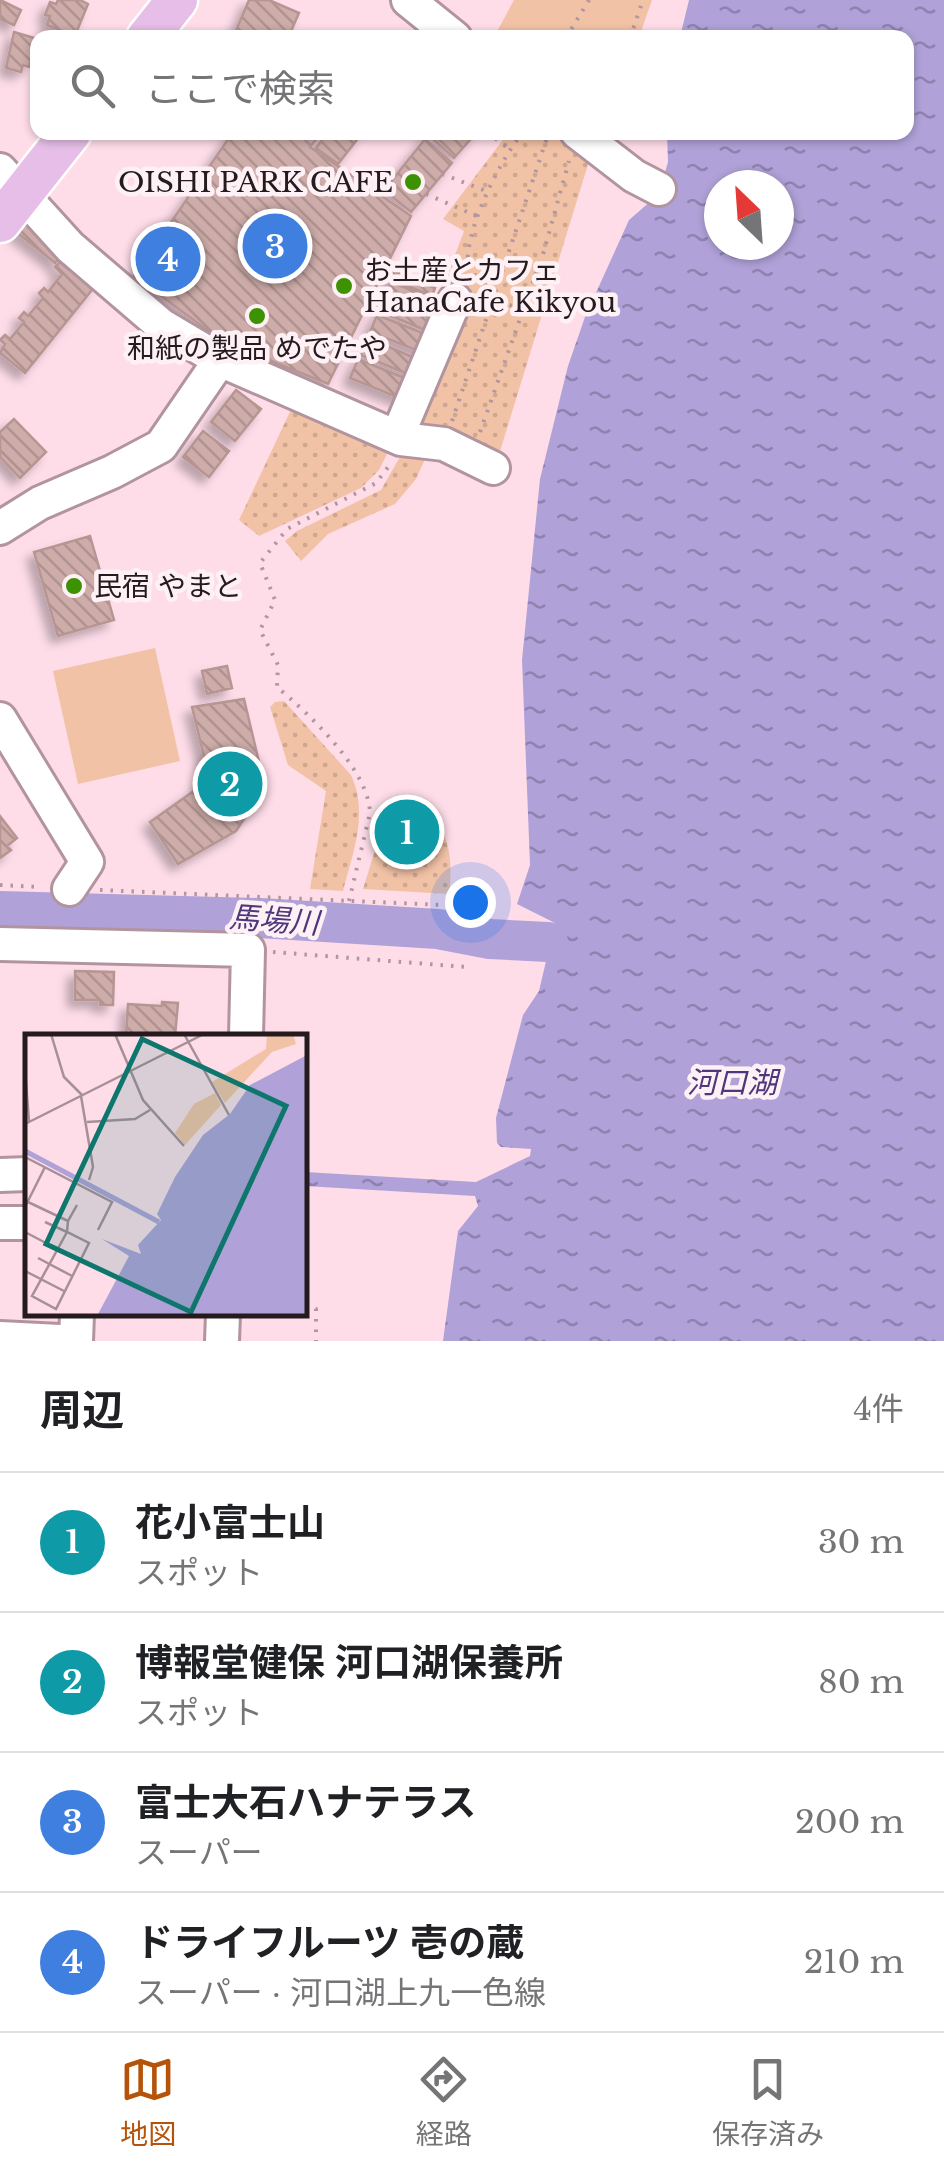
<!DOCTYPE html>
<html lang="ja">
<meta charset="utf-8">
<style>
:root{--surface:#fff;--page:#f2f2f2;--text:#202124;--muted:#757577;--line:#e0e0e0;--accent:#b45309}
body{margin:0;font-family:"Libre Baskerville","Noto Sans JP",serif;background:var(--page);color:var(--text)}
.compass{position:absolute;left:704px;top:170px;width:90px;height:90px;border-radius:50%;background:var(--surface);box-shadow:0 2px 8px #0004;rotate:335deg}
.you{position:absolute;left:470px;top:902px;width:35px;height:35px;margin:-25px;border:8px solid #fff;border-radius:50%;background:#1a73e8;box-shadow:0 0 0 15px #1a73e833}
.badge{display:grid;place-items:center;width:65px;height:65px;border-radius:50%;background:var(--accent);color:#fff;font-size:32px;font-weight:700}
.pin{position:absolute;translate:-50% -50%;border:5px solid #fff;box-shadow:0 2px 10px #0006}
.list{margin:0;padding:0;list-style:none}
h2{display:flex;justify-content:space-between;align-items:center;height:130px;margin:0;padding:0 40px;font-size:42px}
h2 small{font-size:32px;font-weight:400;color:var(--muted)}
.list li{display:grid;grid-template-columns:65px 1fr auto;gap:30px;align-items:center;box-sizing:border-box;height:140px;padding:0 40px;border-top:2px solid var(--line)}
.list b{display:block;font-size:38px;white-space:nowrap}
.list p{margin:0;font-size:32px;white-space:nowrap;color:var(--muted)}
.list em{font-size:32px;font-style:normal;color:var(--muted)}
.icon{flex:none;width:55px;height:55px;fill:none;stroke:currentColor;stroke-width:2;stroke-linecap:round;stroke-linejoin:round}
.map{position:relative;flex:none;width:944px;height:1341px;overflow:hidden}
.search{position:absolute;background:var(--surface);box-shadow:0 2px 8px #0004;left:30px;right:30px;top:30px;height:110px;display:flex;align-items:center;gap:25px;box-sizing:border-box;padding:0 35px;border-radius:20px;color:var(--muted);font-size:38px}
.sheet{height:690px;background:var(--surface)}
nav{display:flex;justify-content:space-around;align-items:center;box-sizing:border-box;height:140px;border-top:2px solid var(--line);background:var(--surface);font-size:28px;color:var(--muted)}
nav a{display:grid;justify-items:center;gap:5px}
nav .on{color:var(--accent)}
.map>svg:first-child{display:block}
.grass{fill:url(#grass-dots)}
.park{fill:#f2c2a6}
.water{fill:url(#water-ripples);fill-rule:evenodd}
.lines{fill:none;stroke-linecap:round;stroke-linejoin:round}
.river{stroke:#b0a1d8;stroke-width:40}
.building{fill:url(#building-back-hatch);stroke:#b69593;stroke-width:2.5;filter:url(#shadow)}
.minor-casing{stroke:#b2949f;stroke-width:38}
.major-casing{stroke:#fff;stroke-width:45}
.path{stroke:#af969f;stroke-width:4;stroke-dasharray:2.5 8;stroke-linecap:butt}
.minor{stroke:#fff;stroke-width:32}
.major{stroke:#e6bee7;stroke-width:40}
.poi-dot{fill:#3c9200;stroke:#fef1f5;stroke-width:4}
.labels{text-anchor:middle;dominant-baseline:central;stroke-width:9;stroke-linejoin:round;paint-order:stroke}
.poi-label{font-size:28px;fill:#251a1e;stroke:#fef1f5;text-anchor:start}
.water-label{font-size:30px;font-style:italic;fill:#4f377b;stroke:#fef1f5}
.inset-river{fill:none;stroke:#b0a1d8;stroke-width:5}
.inset-road{fill:none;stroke:#a78f98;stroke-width:2.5}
.view{fill:#0f766e;fill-opacity:0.15;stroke:#0f766e;stroke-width:5}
.inset-edge{fill:none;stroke:#251a1e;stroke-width:5}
</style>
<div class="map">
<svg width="944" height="1341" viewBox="0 0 944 1341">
<defs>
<pattern id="grass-dots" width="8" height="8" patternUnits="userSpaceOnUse" patternTransform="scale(2.5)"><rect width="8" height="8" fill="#f2c2a6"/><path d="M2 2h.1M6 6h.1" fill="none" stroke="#cfa68e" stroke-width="1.8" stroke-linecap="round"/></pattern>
<pattern id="water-ripples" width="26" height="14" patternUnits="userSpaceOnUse" patternTransform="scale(2.5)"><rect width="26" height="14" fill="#b0a1d8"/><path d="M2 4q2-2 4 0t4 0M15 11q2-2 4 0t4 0" fill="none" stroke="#8f82af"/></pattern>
<pattern id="building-back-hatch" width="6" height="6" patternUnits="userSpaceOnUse" patternTransform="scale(2.5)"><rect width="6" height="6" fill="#cdaca9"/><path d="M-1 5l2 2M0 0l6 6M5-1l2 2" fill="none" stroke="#b09391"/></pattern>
<filter id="shadow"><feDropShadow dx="-7" dy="7" stdDeviation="5" flood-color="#0004"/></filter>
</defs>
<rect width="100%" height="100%" fill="#fedde9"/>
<path class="grass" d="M508 133H559L590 158 497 461 416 421 465 306 445 282 464 231 443 219Z
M295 401 393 442 379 470 361 488 259 536 239 520Z
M405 448 426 457 416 479 395 504 328 534 301 561 285 541 297 531 381 490Z
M284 701 351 775C369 814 353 851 343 891L310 889 326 791 288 765 270 707 275 702Z
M416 811C452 821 453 864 449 894L363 889 376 847 393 852 406 851C417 839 418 831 411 816Z"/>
<path class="park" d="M514 0H652L639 37H494Z
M155 648 180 761 78 784 53 671Z"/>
<path class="water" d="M689 0H944V1341H443L458 1231 478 1206 475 1196 305 1186V1172L476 1182 530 1156 531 1149 501 1147 497 1143 496 1118 523 1015 539 991 555 923 517 904 530 865 522 660 540 479 568 366 585 317 629 220 652 200 662 183 668 162 667 133 906 132V38L680 37ZM719 185H779V245H719Z"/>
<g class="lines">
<path class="river" d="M0 911 260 918 438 929 490 939 548 942"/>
</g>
<path class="building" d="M0 0 21 10 14 25 0 19Z
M58 0H80L88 4 74 38 58 35 60 30 47 25 50 16 45 15 50 2 56 4Z
M249 0H269L299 13 288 38 234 35Z
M14 32 38 39 29 67 23 65 21 72 6 68Z
M233 132H322L310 147 411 216 328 384 222 341 134 276Z
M328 132H363L338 164 316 148Z
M425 132H477L454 158Z
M425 139 452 163 411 212 384 190Z
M25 219 65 251 55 263 15 231Z
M60 262 67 268 70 264 96 285 25 373 0 353 5 344 0 340 5 335 10 339 24 322 19 318 24 312 28 316 43 298 39 293 44 288 48 292 62 274 55 267Z
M391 270 435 288 432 296 388 278Z
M391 282 441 302 436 315 386 295Z
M386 298 433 318 427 331 380 311Z
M377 315 433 337 426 354 370 332Z
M368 338 422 361 415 377 361 355Z
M358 359 412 381 404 400 350 378Z
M236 390 261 409 235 441 211 422Z
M14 419 46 452 20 478 0 457V432Z
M203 431 229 451 209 477 183 457Z
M90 536 114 620 58 636 34 552Z
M227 666 232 688 207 694 202 671Z
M244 699 260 766 259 789 250 810 236 831 178 864 150 822 195 790 205 779 206 765 192 707Z
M0 816 17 838 7 846 11 850 0 858Z
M75 971 114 972 113 1005H100V1000H75Z
M162 1002 178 1003 175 1036H126L128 1004 162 1006Z"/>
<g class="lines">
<defs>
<path id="minor" d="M408 0 455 38
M577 132 634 176 659 189
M0 170 70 247 161 325 220 360 401 439 444 444 493 468
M397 437 455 300
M0 528 40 503 112 472 161 446 220 360
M0 719 87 862 69 889
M0 944 248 950 246 1036
M0 1175 28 1174
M0 1223H28
M0 1338 60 1341
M76 1341 77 1314
M222 1341 223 1314"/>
<path id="major" d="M147 38 177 0
M0 222 71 132"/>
</defs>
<use href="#minor" class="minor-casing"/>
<use href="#major" class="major-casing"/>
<path class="path" d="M566 38 589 0
M630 38 643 0
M487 132 509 149
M442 174 489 192
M426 194 479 217
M470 278C457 242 500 160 523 132
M480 295 493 302 538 311
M452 421 549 132
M480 432 544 251 569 161
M0 885 40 887
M100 890 444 905
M349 901 370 813C369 770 309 714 277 687L278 665 260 630 275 600 260 563 287 529 376 483 391 463
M273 952 467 967
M305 1308 316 1309V1341"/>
<use href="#minor" class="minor"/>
<use href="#major" class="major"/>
</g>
<g class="poi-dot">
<circle cx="413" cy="182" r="10"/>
<circle cx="344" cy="286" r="10"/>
<circle cx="257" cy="316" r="10"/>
<circle cx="74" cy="586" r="10"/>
</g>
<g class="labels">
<g class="poi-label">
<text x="393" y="182" text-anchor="end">OISHI PARK CAFE</text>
<text x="364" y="270">お土産とカフェ<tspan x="364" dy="32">HanaCafe Kikyou</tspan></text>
<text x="257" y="348" text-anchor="middle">和紙の製品 めでたや</text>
<text x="94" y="586">民宿 やまと</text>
</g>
<g class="water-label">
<text transform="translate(274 920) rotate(4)">馬場川</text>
<text x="732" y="1082">河口湖</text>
</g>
</g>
<g transform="translate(25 1034)">
<rect width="282" height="282" fill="#fedde9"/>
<path d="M190 59 196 71 160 111 150 99 169 70Z" fill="#f2c2a6"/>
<path d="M242 0H268L271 10 247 18 200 69 187 48 241 15Z" fill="#f2c2a6"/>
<path d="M282 21V282H72L104 222 77 205 116 220 113 211 136 186 132 180 150 143 178 101 205 80 225 51Z" fill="#b0a1d8"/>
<path class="inset-river" d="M0 117 134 188"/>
<path class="inset-road" d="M26 0 39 43 57 61M90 0 118 66 159 112M159 0 204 81M0 35 4 87M56 62 68 133 64 146M62 88 110 85 125 76M0 90 179 0M0 123 87 168 73 196M3 168 43 187 52 171M0 173 20 133M20 188 42 198 64 209 31 275 7 262 42 198 43 187M0 198 55 227M13 224 47 242M0 237 39 257"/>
<path class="view" d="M117 5 261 72 166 278 21 210Z"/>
<rect width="282" height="282" class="inset-edge"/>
</g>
</svg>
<svg class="compass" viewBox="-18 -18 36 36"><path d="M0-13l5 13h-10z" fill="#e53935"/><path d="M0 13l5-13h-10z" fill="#757577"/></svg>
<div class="you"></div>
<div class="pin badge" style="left:407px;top:832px;background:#0f9aa8">1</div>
<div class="pin badge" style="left:230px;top:784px;background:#0f9aa8">2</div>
<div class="pin badge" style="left:275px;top:246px;background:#3f7fe0">3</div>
<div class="pin badge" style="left:168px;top:259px;background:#3f7fe0">4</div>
<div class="search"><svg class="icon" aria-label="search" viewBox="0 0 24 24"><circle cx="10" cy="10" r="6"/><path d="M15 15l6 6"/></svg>ここで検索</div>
</div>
<section class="sheet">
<h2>周辺<small>4件</small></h2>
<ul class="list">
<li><span class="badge" style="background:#0f9aa8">1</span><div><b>花小富士山</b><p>スポット</p></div><em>30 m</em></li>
<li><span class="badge" style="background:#0f9aa8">2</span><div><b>博報堂健保 河口湖保養所</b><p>スポット</p></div><em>80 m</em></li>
<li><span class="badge" style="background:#3f7fe0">3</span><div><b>富士大石ハナテラス</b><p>スーパー</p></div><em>200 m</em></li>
<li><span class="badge" style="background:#3f7fe0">4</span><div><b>ドライフルーツ 壱の蔵</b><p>スーパー · 河口湖上九一色線</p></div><em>210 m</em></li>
</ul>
</section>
<nav>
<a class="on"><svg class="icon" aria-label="map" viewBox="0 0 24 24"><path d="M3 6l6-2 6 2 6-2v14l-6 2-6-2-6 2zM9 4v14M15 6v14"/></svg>地図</a>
<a><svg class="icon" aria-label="directions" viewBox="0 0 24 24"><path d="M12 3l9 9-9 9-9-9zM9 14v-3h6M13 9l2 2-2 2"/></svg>経路</a>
<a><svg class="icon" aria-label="saved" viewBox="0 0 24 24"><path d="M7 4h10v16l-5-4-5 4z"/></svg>保存済み</a>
</nav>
